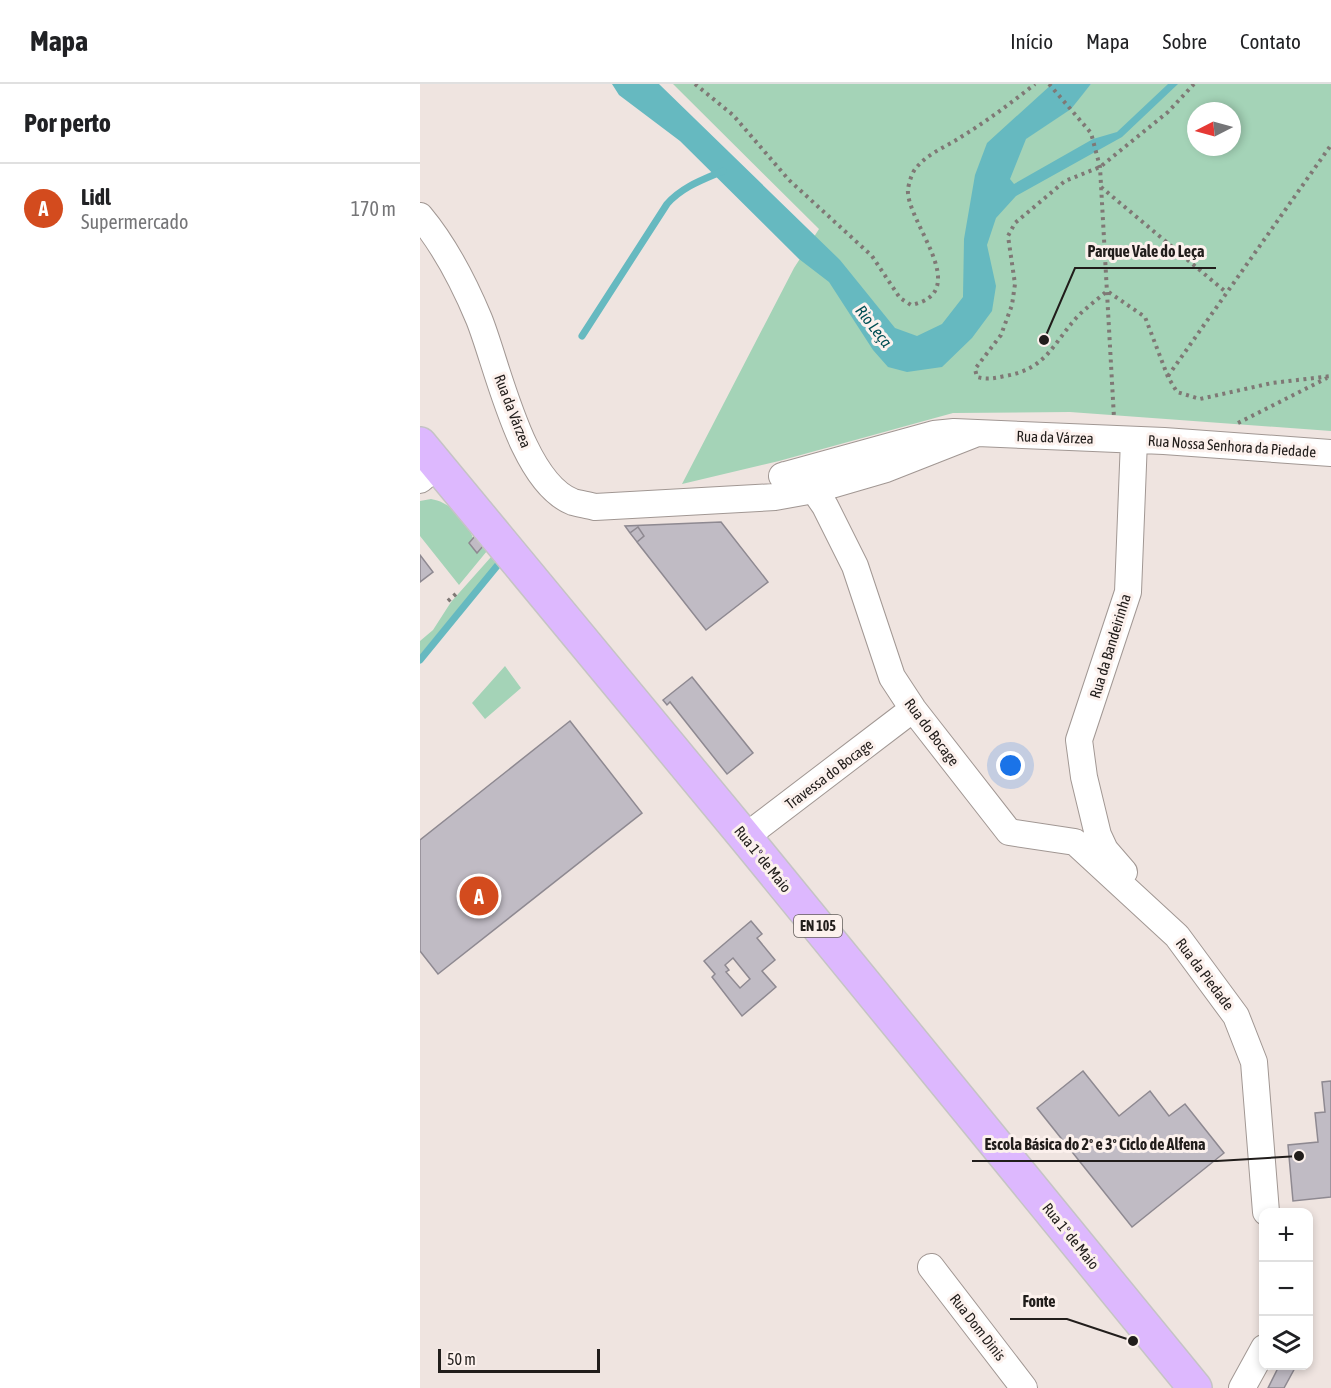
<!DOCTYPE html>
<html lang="pt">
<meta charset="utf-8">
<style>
:root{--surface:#fff;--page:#f6f6f6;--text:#202124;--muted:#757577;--line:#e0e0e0;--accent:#d34b1e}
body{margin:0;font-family:"Asap Condensed",sans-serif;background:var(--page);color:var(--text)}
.controls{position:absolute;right:18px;bottom:18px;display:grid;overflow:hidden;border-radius:12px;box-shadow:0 3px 9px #0003}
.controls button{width:54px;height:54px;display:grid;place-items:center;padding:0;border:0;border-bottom:2px solid var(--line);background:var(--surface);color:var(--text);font:30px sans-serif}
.compass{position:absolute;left:767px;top:18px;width:54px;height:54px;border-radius:50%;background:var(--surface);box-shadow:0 3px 9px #0003;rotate:264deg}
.scale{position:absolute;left:18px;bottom:15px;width:162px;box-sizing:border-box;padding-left:6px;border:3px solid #211d1b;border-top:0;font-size:16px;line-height:21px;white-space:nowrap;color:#211d1b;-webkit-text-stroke:4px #fcf1ed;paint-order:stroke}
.you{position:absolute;left:591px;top:682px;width:21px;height:21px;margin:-15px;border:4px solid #fff;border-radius:50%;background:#1a73e8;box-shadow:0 0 0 9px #1a73e833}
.badge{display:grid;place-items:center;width:39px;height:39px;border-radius:50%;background:var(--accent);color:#fff;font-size:20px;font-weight:700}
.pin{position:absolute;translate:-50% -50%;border:3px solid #fff;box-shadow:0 2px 6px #0006}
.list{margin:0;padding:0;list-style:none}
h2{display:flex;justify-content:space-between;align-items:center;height:78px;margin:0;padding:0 24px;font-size:26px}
h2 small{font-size:20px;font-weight:400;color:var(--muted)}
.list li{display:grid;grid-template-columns:39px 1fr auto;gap:18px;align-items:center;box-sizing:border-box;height:90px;padding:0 24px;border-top:2px solid var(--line)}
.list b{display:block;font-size:22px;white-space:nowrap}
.list p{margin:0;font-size:20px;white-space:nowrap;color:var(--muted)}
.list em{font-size:20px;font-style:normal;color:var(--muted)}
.icon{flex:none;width:33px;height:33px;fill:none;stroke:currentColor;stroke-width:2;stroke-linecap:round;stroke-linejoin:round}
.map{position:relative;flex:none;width:911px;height:1304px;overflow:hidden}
header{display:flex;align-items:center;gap:36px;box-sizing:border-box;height:84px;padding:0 30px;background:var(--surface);border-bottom:2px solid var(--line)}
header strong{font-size:28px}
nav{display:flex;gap:33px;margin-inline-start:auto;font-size:21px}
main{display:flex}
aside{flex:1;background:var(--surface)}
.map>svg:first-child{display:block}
.green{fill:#a4d3b7;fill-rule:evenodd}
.water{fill:#66b9c0}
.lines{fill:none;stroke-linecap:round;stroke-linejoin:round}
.stream{stroke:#66b9c0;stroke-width:7}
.building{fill:#c0bbc4;stroke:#8e8991;stroke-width:1.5;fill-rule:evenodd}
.street-casing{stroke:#a19793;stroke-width:28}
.primary-casing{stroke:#c5c4c4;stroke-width:36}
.path{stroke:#7f7875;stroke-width:4;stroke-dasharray:3 4.5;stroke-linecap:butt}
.street{stroke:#fff;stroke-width:26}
.primary{stroke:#ddb8fe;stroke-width:33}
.labels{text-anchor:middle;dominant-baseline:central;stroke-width:6;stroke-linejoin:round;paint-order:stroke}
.shield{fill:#fcf1ed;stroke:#635d5a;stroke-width:1.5}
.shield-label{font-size:14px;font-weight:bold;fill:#211d1b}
.street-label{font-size:15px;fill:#211d1b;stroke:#fcf1ed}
.water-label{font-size:16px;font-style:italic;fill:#004f54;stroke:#fcf1ed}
.leader{fill:none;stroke:#211d1b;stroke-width:2}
.callout-dot{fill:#211d1b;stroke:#fcf1ed;stroke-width:2}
.callout-label{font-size:16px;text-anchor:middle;font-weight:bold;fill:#211d1b;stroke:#fcf1ed;stroke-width:6;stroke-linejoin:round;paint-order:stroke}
</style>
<header>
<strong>Mapa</strong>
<nav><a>Início</a><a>Mapa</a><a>Sobre</a><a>Contato</a></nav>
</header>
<main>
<aside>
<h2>Por perto<small></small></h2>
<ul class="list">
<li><span class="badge">A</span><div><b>Lidl</b><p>Supermercado</p></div><em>170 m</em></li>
</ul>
</aside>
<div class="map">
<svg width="911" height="1304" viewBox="0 0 911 1304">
<rect width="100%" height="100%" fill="#efe4e0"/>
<path class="green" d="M253 0H643L657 16 671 0H911V347L650 328 533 329 359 377 262 400 374 184 399 145ZM776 27H812V63H776Z
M11 415C36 419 54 446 57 469L63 462 67 467 39 501 0 452V417Z
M71 473 76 479 0 571V557L13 546 31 518Z
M85 582 101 604 65 635 52 619Z"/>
<path class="water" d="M192 0H239L420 176 475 244 497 252 522 240 543 213 544 155 555 91 567 59 632 0H671L651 25 606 55 590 95 594 100 673 55 697 48 748 0H758L702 53 596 112 576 134 567 161 576 202 572 227 552 254 522 283 487 288 468 283 453 266 409 198 379 175 260 57 199 11Z"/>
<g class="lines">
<path class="stream" d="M162 252 247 120C262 103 282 96 303 87
M0 576 77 482"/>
</g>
<path class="building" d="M301 438 348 498 286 546 217 458 224 452 218 443 210 449 205 442Z
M218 443 224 452 217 458 210 449Z
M55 452 63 462 57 469 49 459Z
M0 471 13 488 0 498Z
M272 593 333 669 307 690 250 618 247 621 243 616Z
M150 637 222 729 18 890 0 867V756Z
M331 837 342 850 337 854 355 876 342 887 356 903 322 932 292 893 295 890 284 877ZM313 874 330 895 320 904 306 888 309 886 305 881Z
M663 987 699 1032 730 1007 749 1032 765 1020 804 1069 712 1143 617 1024Z
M911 997V1113L873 1117 868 1061 898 1058 895 1029 905 1028 902 998Z
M859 1282H876L864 1304H848Z"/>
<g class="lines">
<defs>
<path id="street" d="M0 132C25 162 44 199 59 235 78 282 101 398 153 418 160 420 168 421 175 423L355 413 394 406 466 385 555 350
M365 391 382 397 394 406 405 422 435 482 472 593 493 625 589 748 655 758 757 852 816 932 834 978 846 1128
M362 392 514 350 534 348 744 357 911 369
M0 396 17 382
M325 753 493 625
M704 788 685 766 678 751 664 693 659 656 708 508 714 356
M511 1183 604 1304
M822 1304 844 1264"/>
<path id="primary" d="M0 360 325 753 775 1304"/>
</defs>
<use href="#street" class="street-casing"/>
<use href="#primary" class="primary-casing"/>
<path class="path" d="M275 0 313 31 369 96 452 172 480 214 491 221C555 208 485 137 488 105 489 99 492 88 496 84 508 69 526 63 541 53 567 37 591 19 615 0
M629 0 671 49 680 83 694 334
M774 0 748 28 680 83 645 97 595 139 588 152 595 200 592 221 581 251 555 285 557 293C567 296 575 294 585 292 627 285 633 259 658 232 667 223 678 215 687 207L725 233 748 293 757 308 780 315 852 299 911 292
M681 103 807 209
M748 292 911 61
M818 339 907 294
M28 517 37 509"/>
<use href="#street" class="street"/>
<use href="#primary" class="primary"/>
</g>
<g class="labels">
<rect class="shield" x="374" y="831" width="48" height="22" rx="4.5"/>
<g class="shield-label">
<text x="398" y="842">EN 105</text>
</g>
<g class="street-label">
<text transform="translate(93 327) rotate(69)">Rua da Várzea</text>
<text transform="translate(635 353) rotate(2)">Rua da Várzea</text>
<text transform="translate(812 362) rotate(4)">Rua Nossa Senhora da Piedade</text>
<text transform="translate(690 562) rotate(-73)">Rua da Bandeirinha</text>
<text transform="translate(512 648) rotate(53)">Rua do Bocage</text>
<text transform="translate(409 690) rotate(-37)">Travessa do Bocage</text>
<text transform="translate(343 775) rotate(51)">Rua 1º de Maio</text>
<text transform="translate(785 890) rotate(53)">Rua da Piedade</text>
<text transform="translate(651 1152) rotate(51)">Rua 1º de Maio</text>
<text transform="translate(558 1243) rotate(52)">Rua Dom Dinis</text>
</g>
<g class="water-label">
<text transform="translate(454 242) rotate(52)">Rio Leça</text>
</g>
</g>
<path class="leader" d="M624 256L655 184H796M879 1072L797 1077H552M713 1257L647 1235H590"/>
<g class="callout-dot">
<circle cx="624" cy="256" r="6"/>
<circle cx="879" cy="1072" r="6"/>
<circle cx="713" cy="1257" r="6"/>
</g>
<g class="callout-label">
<text x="726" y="173">Parque Vale do Leça</text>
<text x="675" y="1066">Escola Básica do 2º e 3º Ciclo de Alfena</text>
<text x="619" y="1223">Fonte</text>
</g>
</svg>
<div class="controls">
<button>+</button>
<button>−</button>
<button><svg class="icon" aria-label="layers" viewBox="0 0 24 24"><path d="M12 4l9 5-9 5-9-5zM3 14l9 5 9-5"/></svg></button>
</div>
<svg class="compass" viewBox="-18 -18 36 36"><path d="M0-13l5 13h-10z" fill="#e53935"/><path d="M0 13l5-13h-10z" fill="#757577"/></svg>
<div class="scale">50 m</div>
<div class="you"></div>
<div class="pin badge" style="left:59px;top:812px">A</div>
</div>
</main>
